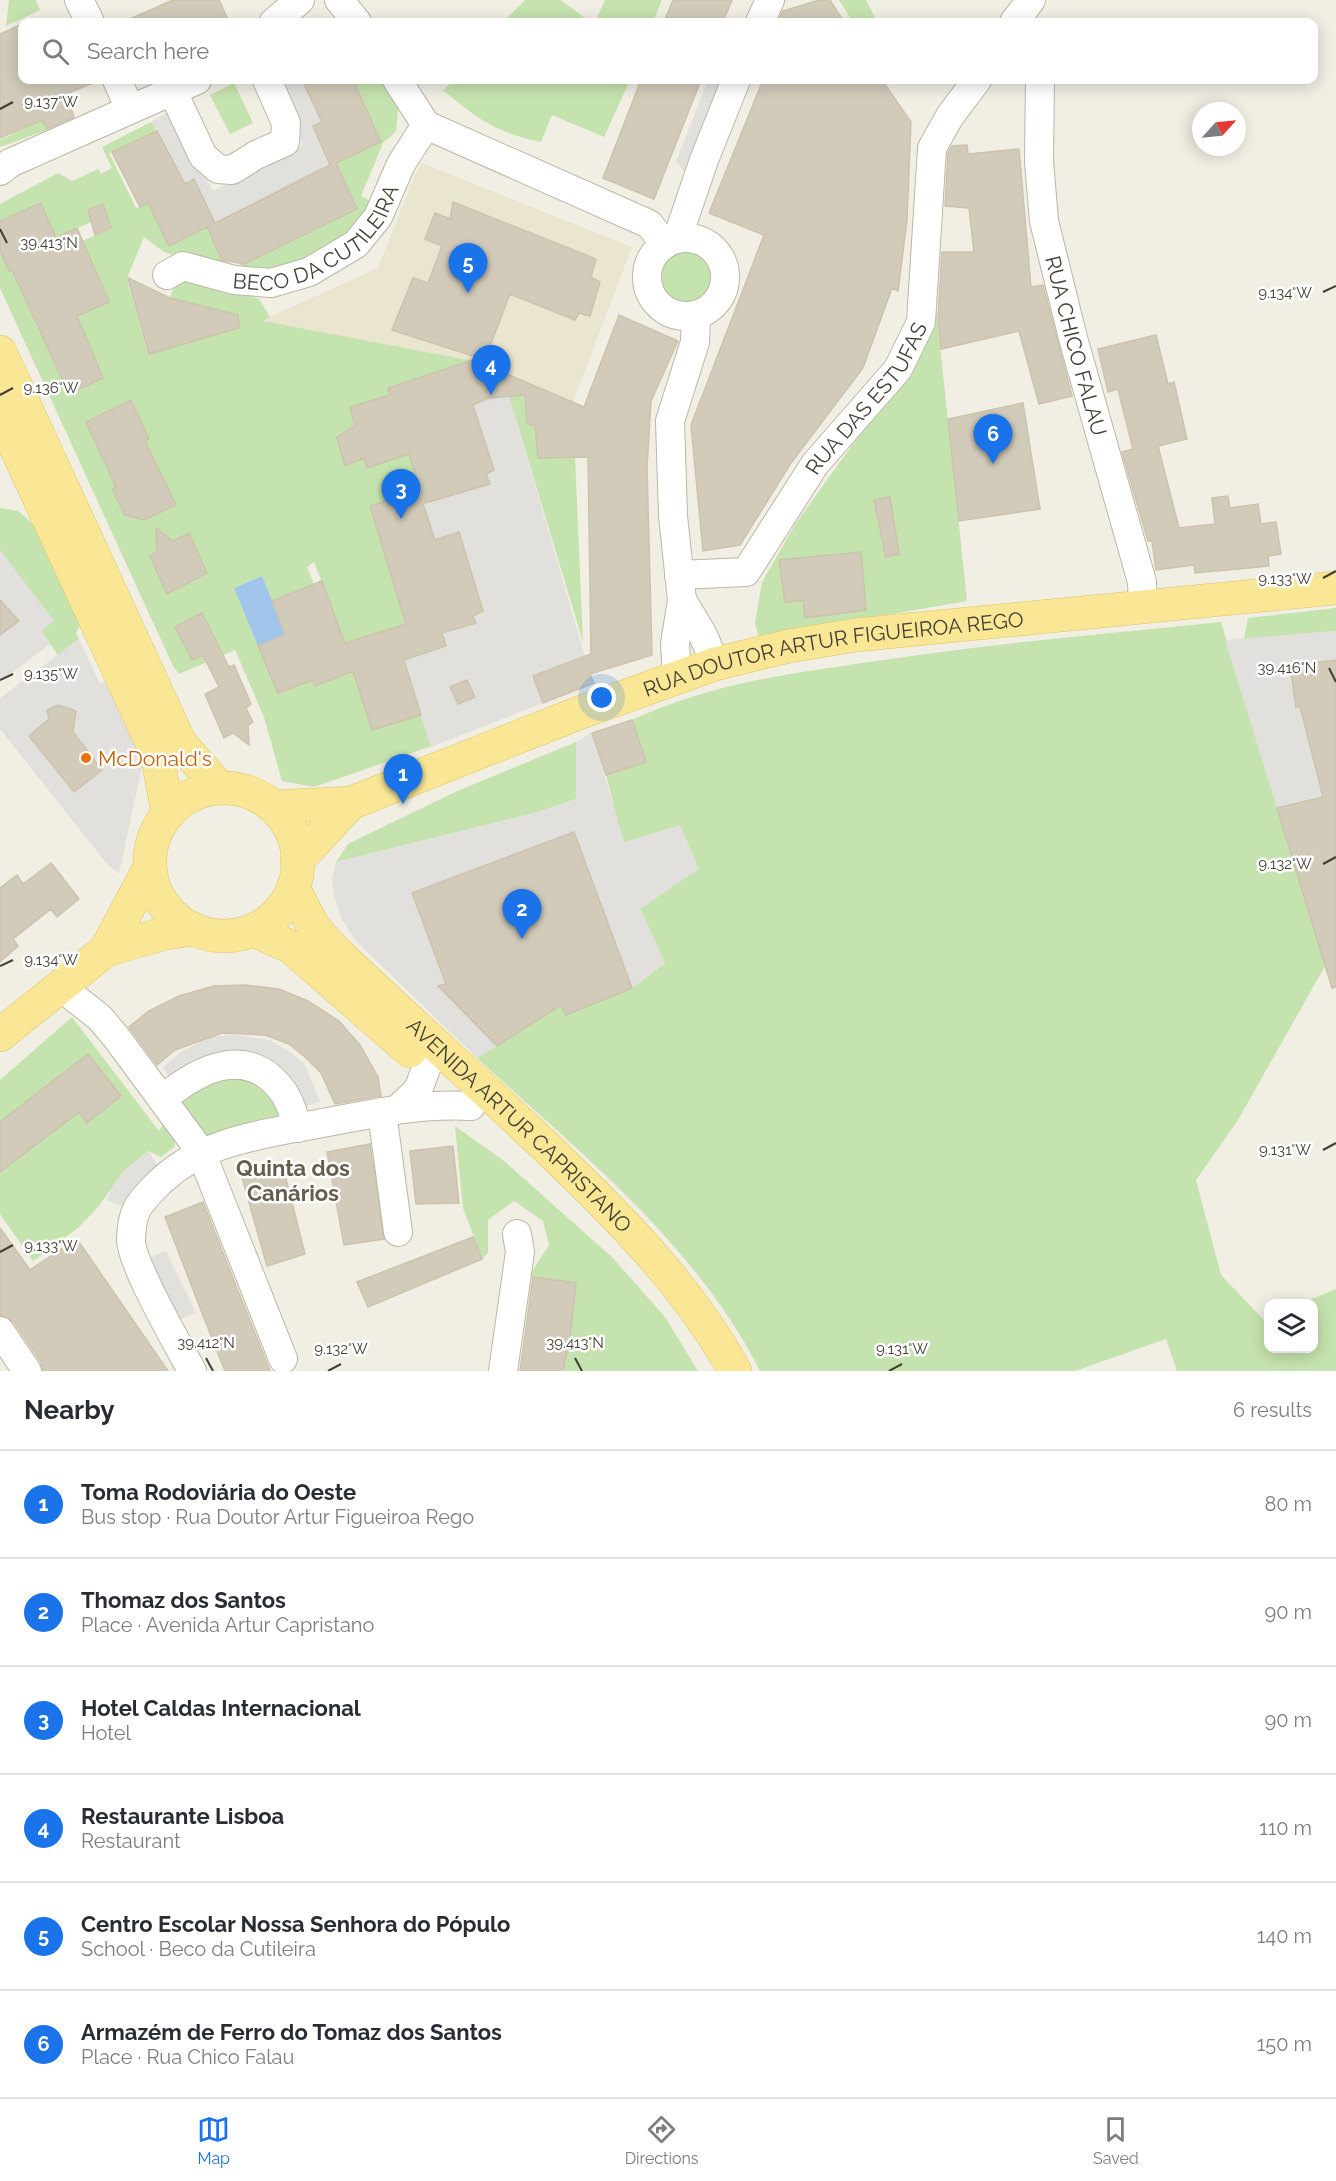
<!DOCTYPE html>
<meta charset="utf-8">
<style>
:root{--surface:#fff;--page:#f2f2f3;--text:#2b2b33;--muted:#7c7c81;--line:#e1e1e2;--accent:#1a73e8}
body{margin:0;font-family:Raleway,sans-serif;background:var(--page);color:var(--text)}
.controls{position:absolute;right:18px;bottom:18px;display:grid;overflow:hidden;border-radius:12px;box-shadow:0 3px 15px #0003}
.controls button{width:54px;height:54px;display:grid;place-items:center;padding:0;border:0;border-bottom:2px solid var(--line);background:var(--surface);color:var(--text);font:30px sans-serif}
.compass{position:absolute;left:1192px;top:102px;width:54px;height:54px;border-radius:50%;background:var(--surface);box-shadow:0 3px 15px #0003;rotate:63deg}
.you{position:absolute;left:602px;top:698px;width:21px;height:21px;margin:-15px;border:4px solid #fff;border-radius:50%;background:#1a73e8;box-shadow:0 0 0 9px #1a73e833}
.badge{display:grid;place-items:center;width:39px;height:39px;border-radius:50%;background:var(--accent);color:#fff;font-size:20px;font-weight:700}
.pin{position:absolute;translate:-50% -50px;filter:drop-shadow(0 2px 3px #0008)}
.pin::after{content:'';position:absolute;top:32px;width:21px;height:18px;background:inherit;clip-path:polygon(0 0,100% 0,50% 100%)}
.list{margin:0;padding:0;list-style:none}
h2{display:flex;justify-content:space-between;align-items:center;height:78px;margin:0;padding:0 24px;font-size:26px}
h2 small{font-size:20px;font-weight:400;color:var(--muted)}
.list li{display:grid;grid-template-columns:39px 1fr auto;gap:18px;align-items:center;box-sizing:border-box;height:108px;padding:0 24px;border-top:2px solid var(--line)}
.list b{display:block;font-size:22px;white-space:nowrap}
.list p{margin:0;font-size:20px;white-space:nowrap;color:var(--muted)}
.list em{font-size:20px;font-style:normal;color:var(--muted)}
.icon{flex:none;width:33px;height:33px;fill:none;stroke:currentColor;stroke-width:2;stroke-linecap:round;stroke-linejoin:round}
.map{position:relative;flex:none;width:1336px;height:1371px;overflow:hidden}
.search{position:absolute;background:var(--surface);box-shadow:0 3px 15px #0003;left:18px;right:18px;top:18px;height:66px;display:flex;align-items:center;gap:15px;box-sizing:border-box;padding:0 21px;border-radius:12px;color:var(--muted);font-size:22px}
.sheet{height:726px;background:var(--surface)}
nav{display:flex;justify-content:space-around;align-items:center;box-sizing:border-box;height:84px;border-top:2px solid var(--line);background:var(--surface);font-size:16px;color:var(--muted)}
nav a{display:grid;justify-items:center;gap:3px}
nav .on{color:var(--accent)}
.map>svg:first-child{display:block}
.education{fill:#e9e5ce}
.green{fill:#c5e3ae;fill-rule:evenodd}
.parking{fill:#e1e0dc;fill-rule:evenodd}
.water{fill:#a2c5eb}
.building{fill:#d2cbba;stroke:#ccc3ad;stroke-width:1.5}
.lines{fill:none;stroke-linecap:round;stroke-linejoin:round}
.minor-casing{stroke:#bbb7a7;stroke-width:30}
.major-casing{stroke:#dcc666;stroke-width:34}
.minor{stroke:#fff;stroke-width:28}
.major{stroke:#f9e795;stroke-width:33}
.ticks{fill:none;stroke:#423e34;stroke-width:2}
.food-dot{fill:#e8710a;stroke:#fff;stroke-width:2}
.labels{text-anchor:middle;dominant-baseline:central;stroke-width:5;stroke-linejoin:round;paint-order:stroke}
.street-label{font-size:21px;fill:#423e34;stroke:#fff}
.food-label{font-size:21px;fill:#c56008;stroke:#fff;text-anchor:start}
.neighbourhood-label{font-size:22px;font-weight:bold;fill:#645d4c;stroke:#fff}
.ticks-label{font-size:15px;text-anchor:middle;fill:#423e34;stroke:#fff;stroke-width:5;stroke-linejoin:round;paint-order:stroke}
</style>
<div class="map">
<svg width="1336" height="1371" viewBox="0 0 1336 1371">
<rect width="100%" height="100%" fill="#f1eee4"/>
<path class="education" d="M422 163 632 247 573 402 479 362 261 321 378 268 414 177Z"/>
<path class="green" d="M9 0H36L40 10 6 26Z
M525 0H560L591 22H503Z
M605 0H662L653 22H595Z
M839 0H866L877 22H853Z
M353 80H390L399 101 396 131 383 143 361 196 375 203 341 241 274 273 228 270 357 209 335 162 381 142Z
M455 80H630L604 137 552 115 541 142C495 132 479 120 443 90Z
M234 83 253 123 230 134 210 95Z
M42 120 47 130 0 147V140Z
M151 122 157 131 109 153 136 208 148 203 169 246 207 227 228 272 164 252 144 237 127 278 148 354 239 328 238 315 170 298 178 273 259 299 270 317 263 321 479 362 459 365 388 388 390 395 350 408 368 468 409 454 421 490 370 506 416 656 410 659 438 744 314 787 282 781 264 717 235 650 179 674 173 666 0 288V250L10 271 111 229 103 204 88 210 91 222 56 238 41 203 0 221V204L58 173 72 181 98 169 101 174 112 168 102 147ZM22 291 109 302 40 333ZM88 342 103 377 69 394 52 357ZM131 400 149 439 104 460 86 422ZM189 533 207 573 167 593 150 556 157 551V537L164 534 173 541ZM314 562 345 642 315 686 313 680 278 692 234 588 262 576 272 601 314 584 307 567ZM202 613 219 647 193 660 175 627ZM393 628 421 715 372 730 345 643Z
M648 278a39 39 0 1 1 78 0a39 39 0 1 1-78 0Z
M936 308 967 601 759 637 755 623 762 582 796 523 868 423 922 354Z
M525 395 527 423 535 425 538 458 575 457 583 642 509 396Z
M0 508 18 511 34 525 80 625 76 633 79 639 58 655 41 631 53 621 0 550Z
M1336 608V631L1244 639 1248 618Z
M1221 622 1325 966 1238 1120 1196 1180 1221 1275 1264 1320 1268 1318V1348H1314V1304L1302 1303 1336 1289V1371H1177L1166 1339 1075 1371H760C696 1244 579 1152 477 1058L561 1005 566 1015 632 988 665 963 640 909 606 775 646 762 632 720C713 683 783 675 869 662 986 644 1103 634 1221 622Z
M576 742V799L538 812 336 862 348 844 455 792Z
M72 1017 159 1131 165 1121 177 1137 174 1147 161 1157 148 1151 123 1172 99 1206 78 1228 33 1261 0 1214V1080Z
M211 1078 254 1079 272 1097 283 1124 208 1143 178 1101Z
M455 1126 504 1161 613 1258 665 1317 698 1371H563L570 1338 576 1283 529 1276 549 1245 543 1221 514 1201 488 1220V1253L482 1259 463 1208Z"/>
<path class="parking" d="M276 80H302L322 122 313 127 330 165 215 223 194 179 185 184 151 122 173 109 213 191 303 145Z
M708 80H725L687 175 676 162Z
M509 396 589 670 543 703 431 747 403 661 446 647 442 633 475 623 473 616 483 611 459 532 435 540 423 503 490 484 486 474 493 469 473 405 488 398Z
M0 550 54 621 41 631 50 644 0 682Z
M1336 631V660L1290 667 1296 707 1336 701 1304 723 1323 797 1277 808 1225 640Z
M79 639 100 684 105 682 113 688 144 757 119 874 107 864 0 729V698ZM58 705 76 711 73 732 102 770 74 792 29 736 49 719 47 710Z
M592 733 624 842 680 825 699 869 640 909 665 963 632 988 574 832 413 893 446 984 439 986 497 1046 477 1058 356 941 342 920 334 895 332 880 336 862 538 812 576 799V742Z
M235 1035 270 1040 290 1052 304 1063 320 1101 303 1108 279 1073 172 1082 163 1067 182 1051 213 1036Z
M148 1151 160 1169 124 1207 107 1200 112 1187 123 1172Z
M166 1251 196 1313 178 1320 148 1258Z"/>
<path class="water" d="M262 576 286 634 258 646 234 588Z"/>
<path class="building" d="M173 0H219L229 22H123Z
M673 0H732L723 22H664Z
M819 0H830L844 22H778L783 11Z
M22 24V80H100L66 94 74 117 47 129 42 120 0 138V34Z
M302 80H353L381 142 336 163 357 209 244 264 222 260 207 227 169 246 148 203 140 207 112 152 157 131 185 184 194 179 215 223 330 165 313 126 322 122Z
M641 80H701L654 199 603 178Z
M763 80H882L911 122 907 220 898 291 892 288 863 368 791 463 740 545 703 551 691 425 764 235 709 213Z
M967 145 968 154 1019 149 1031 287 1043 285 1072 396 1039 404 1019 331 941 349 938 319 942 252H974L969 208 945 206 948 153 952 146Z
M453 202 596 259 591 277 600 282 590 316 579 313 575 320 510 294 483 364 584 407 619 315 678 341 651 401 647 467 652 655 590 674 594 683 543 703 533 676 591 654 588 457 538 458 535 425 527 424 525 395 488 398 473 405 494 470 486 474 490 484 425 503 409 454 367 468 364 458 345 466 337 437 355 426 350 407 390 395 388 388 479 358 392 330 413 278 428 283 442 246 425 239 435 213 450 219Z
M41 203 56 238 77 228 109 302 77 316 103 378 69 394 12 270 9 271 0 250V221Z
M103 204 111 228 95 235 88 210Z
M128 278 170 298 238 315 239 328 149 354Z
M1156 335 1168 384 1174 382 1187 439 1158 446 1179 528 1215 524 1212 498 1228 496 1230 508 1258 504 1261 524 1276 522 1281 554 1268 556 1269 566 1195 573 1194 565 1156 570 1152 541H1148L1122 452 1133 449 1118 389 1108 392 1098 349Z
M131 400 149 439 145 441 176 505 144 520 125 515 112 489 116 487 86 422Z
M1023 403 1040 509 959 521 948 419Z
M419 491 435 540 459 532 483 611 473 616 476 623 442 633 446 646 404 660 421 715 372 730 353 671 315 686 313 680 278 693 258 646 285 635 272 601 322 581 345 643 406 624 370 506Z
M890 497 899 554 886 557 874 500Z
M156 528 173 541 189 533 207 573 167 594 150 556 157 551Z
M861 552 866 610 805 618 803 600 785 603 779 560Z
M0 600 19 621 0 635Z
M202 613 229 667 234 665 251 704 246 708 253 722 248 725 249 745 233 733 224 738 205 694 219 687 203 655 192 660 175 627Z
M1336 660V987L1332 988 1277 808 1323 797 1300 706 1296 707 1290 666Z
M467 680 475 697 458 704 450 687Z
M58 705 76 711 73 732 102 770 74 792 29 736 49 719 47 710Z
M632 720 646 762 606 775 592 733Z
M574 832 632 988 566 1015 561 1005 497 1046 438 986 446 984 412 893Z
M51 863 79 899 57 917 51 909 13 939 18 946 0 962V888L17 875 23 884Z
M245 985 279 989 308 1001 339 1021 360 1045 378 1077 381 1096 335 1104 321 1073 305 1057 289 1044 265 1035 222 1033 175 1050 157 1065 129 1027 149 1011 179 996 214 986Z
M88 1054 121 1096 87 1123 79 1112 0 1172V1122Z
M370 1144 384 1239 344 1245 327 1152Z
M453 1146 459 1203 416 1204 410 1151Z
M282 1163 305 1254 267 1266 241 1174Z
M203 1202 238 1291 270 1371H225L204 1318 165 1217Z
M0 1228 30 1270 77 1239 168 1371H43L41 1362 14 1322 0 1315Z
M473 1237 482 1259 368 1307 357 1282Z
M533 1277 576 1283 570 1338 563 1371H520Z"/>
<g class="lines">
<defs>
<g id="minor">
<path d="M79 0 90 22"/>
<path d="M339 0 357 22"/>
<path d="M274 22 300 0"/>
<path d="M760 22 770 0"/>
<path d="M1014 22 1031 0"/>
<path d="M117 80 130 109"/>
<path d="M397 80 426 125 649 224 665 244"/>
<path id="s1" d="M1040 80 1039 161 1044 221 1073 338 1142 582 1143 607"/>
<path d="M172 90 203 156 218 169 232 170 256 155 285 142 286 123 267 80"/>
<path d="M0 171 10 163 197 80"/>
<circle cx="686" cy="277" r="39"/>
<path d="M677 239 704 160 736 80"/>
<path id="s2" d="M167 275 183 266 234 280 271 283 309 272 356 244 378 217 401 164 426 125"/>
<path id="s3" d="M679 575 746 572 815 464 898 369 921 322 932 148 950 116 977 80"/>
<path d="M682 600 703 635 715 664"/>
<path d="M677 677 675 644 682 600 673 516 670 421 695 342 696 315"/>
<path d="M61 987 100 1018 116 1037 201 1152 283 1359"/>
<path d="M164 1098C201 1067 250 1044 284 1093 291 1103 294 1117 298 1128"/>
<path d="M399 1108 418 1090 427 1066"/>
<path d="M382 1112 398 1232"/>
<path d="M0 1331 27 1371"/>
<path d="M192 1371C179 1346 130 1262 131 1239 132 1212 137 1205 155 1187 200 1140 261 1135 322 1123 371 1114 420 1103 471 1106"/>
<path d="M503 1371 520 1252 517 1234"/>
</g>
<g id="major">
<path d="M0 352 180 743 220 788"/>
<path d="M0 413 157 754 168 813"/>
<circle cx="224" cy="862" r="74"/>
<path id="s4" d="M273 807 351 803 579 713 715 664 789 646 856 635 1336 588"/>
<path d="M297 861 351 803"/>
<path id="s5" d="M293 888 314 928 339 955C407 1019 477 1082 545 1146 617 1215 686 1283 735 1371"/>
<path d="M253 930 291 947 410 1051"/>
<path d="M106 950 166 933 193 929"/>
<path d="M0 1035 106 950 150 867"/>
</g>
</defs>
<use href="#minor" class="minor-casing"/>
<use href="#major" class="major-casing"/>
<use href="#minor" class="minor"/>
<use href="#major" class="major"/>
</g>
<path class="ticks" d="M0 109 13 102M0 229 7 243M1323 292 1336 286M0 395 13 388M1323 578 1336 571M1329 668 1336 682M0 680 13 674M1323 864 1336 857M0 966 13 960M1323 1150 1336 1143M0 1252 13 1245M206 1358 213 1371M575 1358 582 1371M328 1371 341 1364M889 1371 902 1364"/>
<circle class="food-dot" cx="86" cy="758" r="6"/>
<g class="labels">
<g class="street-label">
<text stroke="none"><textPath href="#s2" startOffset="171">BECO DA CUTILEIRA</textPath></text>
<text stroke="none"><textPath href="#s1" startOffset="270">RUA CHICO FALAU</textPath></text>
<text stroke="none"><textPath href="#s3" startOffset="279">RUA DAS ESTUFAS</textPath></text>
<text stroke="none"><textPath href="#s4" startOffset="586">RUA DOUTOR ARTUR FIGUEIROA REGO</textPath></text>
<text stroke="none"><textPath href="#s5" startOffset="330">AVENIDA ARTUR CAPRISTANO</textPath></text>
</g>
<g class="food-label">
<text x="98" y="758">McDonald's</text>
</g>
<g class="neighbourhood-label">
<text x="293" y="1168">Quinta dos<tspan x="293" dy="25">Canários</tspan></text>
</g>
</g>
<g class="ticks-label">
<text x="51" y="107">9.137°W</text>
<text x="49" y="248">39.413°N</text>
<text x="1285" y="298">9.134°W</text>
<text x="51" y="393">9.136°W</text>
<text x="1285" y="584">9.133°W</text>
<text x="1287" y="673">39.416°N</text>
<text x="51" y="679">9.135°W</text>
<text x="1285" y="869">9.132°W</text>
<text x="51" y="965">9.134°W</text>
<text x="1285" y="1155">9.131°W</text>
<text x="51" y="1251">9.133°W</text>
<text x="206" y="1348">39.412°N</text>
<text x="575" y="1348">39.413°N</text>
<text x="341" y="1354">9.132°W</text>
<text x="902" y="1354">9.131°W</text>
</g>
</svg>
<div class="controls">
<button><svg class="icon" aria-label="layers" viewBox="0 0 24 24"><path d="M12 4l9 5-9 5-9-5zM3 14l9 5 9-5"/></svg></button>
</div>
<svg class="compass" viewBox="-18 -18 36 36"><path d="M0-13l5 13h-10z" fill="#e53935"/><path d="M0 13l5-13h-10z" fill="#7c7c81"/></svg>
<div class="you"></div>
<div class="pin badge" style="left:403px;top:804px">1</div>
<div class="pin badge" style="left:522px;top:939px">2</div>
<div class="pin badge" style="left:401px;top:519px">3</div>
<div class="pin badge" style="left:491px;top:395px">4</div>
<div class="pin badge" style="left:468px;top:293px">5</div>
<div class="pin badge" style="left:993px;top:464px">6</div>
<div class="search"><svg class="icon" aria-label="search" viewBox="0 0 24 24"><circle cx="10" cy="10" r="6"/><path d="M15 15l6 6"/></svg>Search here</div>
</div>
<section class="sheet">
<h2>Nearby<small>6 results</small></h2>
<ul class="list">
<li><span class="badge">1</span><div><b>Toma Rodoviária do Oeste</b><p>Bus stop · Rua Doutor Artur Figueiroa Rego</p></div><em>80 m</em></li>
<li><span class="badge">2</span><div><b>Thomaz dos Santos</b><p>Place · Avenida Artur Capristano</p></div><em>90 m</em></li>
<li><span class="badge">3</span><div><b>Hotel Caldas Internacional</b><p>Hotel</p></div><em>90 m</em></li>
<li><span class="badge">4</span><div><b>Restaurante Lisboa</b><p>Restaurant</p></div><em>110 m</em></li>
<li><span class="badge">5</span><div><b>Centro Escolar Nossa Senhora do Pópulo</b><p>School · Beco da Cutileira</p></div><em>140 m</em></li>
<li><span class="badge">6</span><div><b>Armazém de Ferro do Tomaz dos Santos</b><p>Place · Rua Chico Falau</p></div><em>150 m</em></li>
</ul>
</section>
<nav>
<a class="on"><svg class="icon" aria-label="map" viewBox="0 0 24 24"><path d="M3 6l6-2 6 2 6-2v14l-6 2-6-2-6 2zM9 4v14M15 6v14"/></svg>Map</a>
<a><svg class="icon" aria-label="directions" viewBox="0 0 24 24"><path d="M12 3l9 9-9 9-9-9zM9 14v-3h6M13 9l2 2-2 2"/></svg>Directions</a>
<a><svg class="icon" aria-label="saved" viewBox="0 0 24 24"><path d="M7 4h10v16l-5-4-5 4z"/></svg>Saved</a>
</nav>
